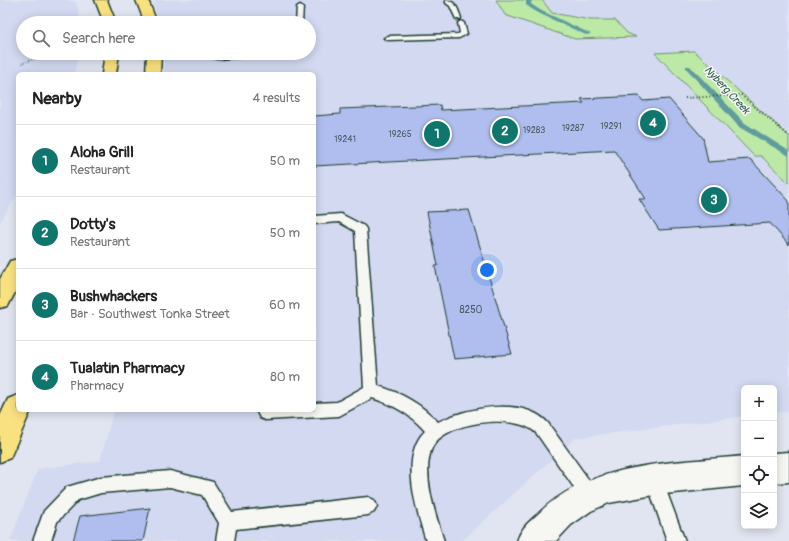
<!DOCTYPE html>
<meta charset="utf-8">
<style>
:root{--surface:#fff;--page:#f2f2f2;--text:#222;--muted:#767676;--line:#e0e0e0;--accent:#0f766e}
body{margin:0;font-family:Pangolin,sans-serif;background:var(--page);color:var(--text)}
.controls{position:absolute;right:12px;bottom:12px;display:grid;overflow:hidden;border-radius:6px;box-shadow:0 2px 10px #0003}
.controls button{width:36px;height:36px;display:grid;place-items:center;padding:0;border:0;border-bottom:1px solid var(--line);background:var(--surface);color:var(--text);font:20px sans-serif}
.you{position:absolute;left:487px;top:270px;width:14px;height:14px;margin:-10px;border:3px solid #fff;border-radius:50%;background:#1a73e8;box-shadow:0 0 0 6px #1a73e833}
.badge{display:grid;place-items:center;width:26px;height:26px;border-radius:50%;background:var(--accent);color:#fff;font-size:13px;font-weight:700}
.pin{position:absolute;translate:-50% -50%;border:2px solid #fff;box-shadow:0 1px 4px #0006}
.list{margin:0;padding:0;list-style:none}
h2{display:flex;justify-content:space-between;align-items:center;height:52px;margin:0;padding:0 16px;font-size:17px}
h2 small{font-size:13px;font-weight:400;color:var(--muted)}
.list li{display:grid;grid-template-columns:26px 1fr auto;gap:12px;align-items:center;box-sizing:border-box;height:72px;padding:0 16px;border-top:1px solid var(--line)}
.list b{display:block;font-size:15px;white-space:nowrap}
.list p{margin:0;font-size:13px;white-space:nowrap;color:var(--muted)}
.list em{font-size:13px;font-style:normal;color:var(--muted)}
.icon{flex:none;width:22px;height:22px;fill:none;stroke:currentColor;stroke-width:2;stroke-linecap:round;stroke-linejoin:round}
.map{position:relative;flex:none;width:789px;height:541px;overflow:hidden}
.search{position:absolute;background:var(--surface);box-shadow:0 2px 10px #0003;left:16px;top:16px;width:300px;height:44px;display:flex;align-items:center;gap:10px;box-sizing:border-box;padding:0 14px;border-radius:22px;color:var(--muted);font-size:15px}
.panel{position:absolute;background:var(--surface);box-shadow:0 2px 10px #0003;left:16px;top:72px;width:300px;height:340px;border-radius:6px}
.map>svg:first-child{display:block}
.built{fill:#d2d9f0}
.green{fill:#bde9a6;stroke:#6e936d}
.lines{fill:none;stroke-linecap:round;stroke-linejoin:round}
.stream{fill:#609c9f;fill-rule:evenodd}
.building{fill:#afbeee;stroke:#1f3d34}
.service-casing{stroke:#1f3d34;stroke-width:3}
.minor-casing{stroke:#1f3d34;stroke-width:3}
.trunk-casing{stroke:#1f3d34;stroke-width:3}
.path-far1{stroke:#1f3d34;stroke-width:1.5;stroke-dasharray:0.5 2;stroke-linecap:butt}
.path{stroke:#1f3d34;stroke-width:2;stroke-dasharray:1 2.5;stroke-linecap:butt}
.service{fill:#f6f6f2;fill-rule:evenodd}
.minor{fill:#f6f6f2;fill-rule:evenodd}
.trunk{fill:#fae180;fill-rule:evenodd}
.labels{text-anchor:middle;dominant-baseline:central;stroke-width:3;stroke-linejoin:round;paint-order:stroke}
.far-number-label{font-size:9px;fill:#435d62}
.number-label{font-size:10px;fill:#435d62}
.far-water-label{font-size:11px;font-style:italic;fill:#355d58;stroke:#f6f6f2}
</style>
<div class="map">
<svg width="789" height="541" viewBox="0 0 789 541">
<rect width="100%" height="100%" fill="#e1e5f1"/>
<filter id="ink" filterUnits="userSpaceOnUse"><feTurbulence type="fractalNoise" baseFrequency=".025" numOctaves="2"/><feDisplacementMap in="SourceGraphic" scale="8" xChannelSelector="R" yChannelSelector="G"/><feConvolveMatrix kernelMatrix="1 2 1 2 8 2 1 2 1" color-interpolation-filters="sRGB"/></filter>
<g filter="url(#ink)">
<path class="built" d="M0 0H67L76 2 81 23H23V53H79L74 74H18V193L0 222Z
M156 0H496L505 15 627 33 615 20H590L551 13 542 0H789V136L694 51 761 156 789 183V411L774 413V388H744V416L575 438 462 541H10L38 469 100 461 114 410H314V74H164V53H309V23H160L153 4Z"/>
<path class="green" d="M496 0H542L552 13 590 20H615L627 33 636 37 575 39 505 15Z
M694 51 789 136V183L761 156H754L655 53Z"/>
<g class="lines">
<path class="stream" d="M526 0H532L531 4 540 10 591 34 586 35 536 12 526 5Z
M686 66H690L745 123 789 151V156L739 127 686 68Z"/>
</g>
<path class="building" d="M639 96 643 101 669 99 703 138 708 162 750 159 789 201V245L770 223 659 230 639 199H646L614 150 314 166V116L340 114V109L440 105 441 110 584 103 581 99Z
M469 210 512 354 454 359 435 266H438L427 212Z
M150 508 143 541H73L80 516Z"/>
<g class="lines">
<defs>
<path id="service" d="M446 1C456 0 458 10 461 18L460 19H456L450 6 446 3Z
M300 5 303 7 302 23H296L297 7Z
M461 21 464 23 467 34 459 38 388 40 384 38 388 36 458 34 460 33 458 23Z
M247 53H290L286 55 216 59 212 57 216 55Z
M341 214 364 226 366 229 378 386C402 393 421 404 438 422 466 408 523 396 548 423L596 490 598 496 596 502 590 504 584 502 537 434C518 412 443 421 432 448 421 474 436 516 444 541H426C417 512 399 456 425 431 410 414 394 405 372 398L339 416 265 420 260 418 256 410H314V403L337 402 364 387 355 231 339 222 314 224V216Z
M170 471 213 482 232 512 368 497 374 500 377 506 374 512 368 515 236 529 234 541H216L219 523 202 495 170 487 101 493 78 500 57 522 51 541H33L44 511 67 487 101 477Z
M654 472 660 474 685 541H667L646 480 648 474Z"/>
<path id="minor" d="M789 452V482L774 483V453Z
M744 456V486L654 495 609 503 591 511 571 525 556 541H517C522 527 528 523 539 513 592 461 674 463 744 456Z"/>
<path id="trunk" d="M95 0H107L116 23H104Z
M136 0H148L157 23H145Z
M105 53H119L116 74H102Z
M147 53H161L160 74H146Z
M18 259V287L8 306 0 308V279L10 261Z
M18 395V410H31L10 458 0 462V416L8 399Z"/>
</defs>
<use href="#service" class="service-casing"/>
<use href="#minor" class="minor-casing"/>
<use href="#trunk" class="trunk-casing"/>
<path class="path-far1" d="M22 63 57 53"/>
<path class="path" d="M685 98 741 95 789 136"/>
<use href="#service" class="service"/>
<use href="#minor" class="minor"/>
<use href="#trunk" class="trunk"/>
</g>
</g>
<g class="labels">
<g class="far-number-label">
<text x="611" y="126">19291</text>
<text x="573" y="128">19287</text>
<text x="534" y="130">19283</text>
<text x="400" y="134">19265</text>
<text x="345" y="139">19241</text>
</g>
<g class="number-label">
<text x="471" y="310">8250</text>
</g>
<g class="far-water-label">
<text transform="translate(727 90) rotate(47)">Nyberg Creek</text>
</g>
</g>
</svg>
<div class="controls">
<button>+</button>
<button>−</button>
<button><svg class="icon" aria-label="locate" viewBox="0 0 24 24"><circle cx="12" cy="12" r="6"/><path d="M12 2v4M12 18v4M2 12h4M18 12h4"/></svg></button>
<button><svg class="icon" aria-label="layers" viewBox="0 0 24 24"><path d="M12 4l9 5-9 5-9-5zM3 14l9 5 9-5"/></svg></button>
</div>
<div class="you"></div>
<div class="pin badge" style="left:437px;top:134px">1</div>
<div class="pin badge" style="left:505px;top:131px">2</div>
<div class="pin badge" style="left:714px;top:200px">3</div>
<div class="pin badge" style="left:653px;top:123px">4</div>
<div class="search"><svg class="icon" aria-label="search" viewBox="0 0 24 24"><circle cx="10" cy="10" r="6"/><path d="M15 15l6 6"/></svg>Search here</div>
<section class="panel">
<h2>Nearby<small>4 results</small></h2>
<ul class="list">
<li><span class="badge">1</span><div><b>Aloha Grill</b><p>Restaurant</p></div><em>50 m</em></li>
<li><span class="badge">2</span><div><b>Dotty's</b><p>Restaurant</p></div><em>50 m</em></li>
<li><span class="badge">3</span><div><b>Bushwhackers</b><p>Bar · Southwest Tonka Street</p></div><em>60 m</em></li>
<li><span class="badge">4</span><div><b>Tualatin Pharmacy</b><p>Pharmacy</p></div><em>80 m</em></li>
</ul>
</section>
</div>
